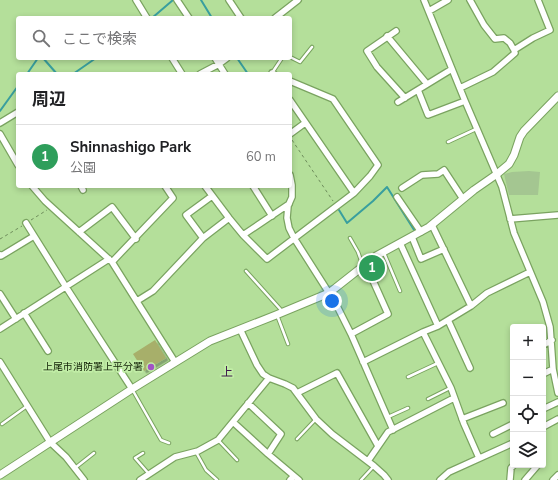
<!DOCTYPE html>
<html lang="ja">
<meta charset="utf-8">
<style>
:root{--surface:#fff;--page:#f6f6f6;--text:#202124;--muted:#757577;--line:#e0e0e0;--accent:#a253c5}
body{margin:0;font-family:"Nunito Sans","Noto Sans JP",sans-serif;background:var(--page);color:var(--text)}
.controls{position:absolute;right:12px;bottom:12px;display:grid;overflow:hidden;border-radius:4px;box-shadow:0 2px 6px #0003}
.controls button{width:36px;height:36px;display:grid;place-items:center;padding:0;border:0;border-bottom:1px solid var(--line);background:var(--surface);color:var(--text);font:20px sans-serif}
.you{position:absolute;left:332px;top:301px;width:14px;height:14px;margin:-10px;border:3px solid #fff;border-radius:50%;background:#1a73e8;box-shadow:0 0 0 6px #1a73e833}
.badge{display:grid;place-items:center;width:26px;height:26px;border-radius:50%;background:var(--accent);color:#fff;font-size:13px;font-weight:700}
.pin{position:absolute;translate:-50% -50%;border:2px solid #fff;box-shadow:0 1px 4px #0006}
.list{margin:0;padding:0;list-style:none}
h2{display:flex;justify-content:space-between;align-items:center;height:52px;margin:0;padding:0 16px;font-size:17px}
h2 small{font-size:13px;font-weight:400;color:var(--muted)}
.list li{display:grid;grid-template-columns:26px 1fr auto;gap:12px;align-items:center;box-sizing:border-box;height:64px;padding:0 16px;border-top:1px solid var(--line)}
.list b{display:block;font-size:15px;white-space:nowrap}
.list p{margin:0;font-size:13px;white-space:nowrap;color:var(--muted)}
.list em{font-size:13px;font-style:normal;color:var(--muted)}
.icon{flex:none;width:22px;height:22px;fill:none;stroke:currentColor;stroke-width:2;stroke-linecap:round;stroke-linejoin:round}
.map{position:relative;flex:none;width:558px;height:480px;overflow:hidden}
.search{position:absolute;background:var(--surface);box-shadow:0 2px 6px #0003;left:16px;top:16px;width:276px;height:44px;display:flex;align-items:center;gap:10px;box-sizing:border-box;padding:0 14px;border-radius:4px;color:var(--muted);font-size:15px}
.panel{position:absolute;background:var(--surface);box-shadow:0 2px 6px #0003;left:16px;top:72px;width:276px;height:116px;border-radius:4px}
.map>svg:first-child{display:block}
.green{fill:#a4c691}
.lines{fill:none;stroke-linecap:round;stroke-linejoin:round}
.stream{stroke:#399f9e;stroke-width:2}
.building{fill:#a7af6a;filter:url(#shadow)}
.service-casing{stroke:#7aa360;stroke-width:4.5}
.minor-casing{stroke:#7aa360;stroke-width:8}
.tertiary-casing{stroke:#7aa360;stroke-width:9}
.path{stroke:#6e8d5b;stroke-width:1;stroke-dasharray:3 3;stroke-linecap:butt}
.service{stroke:#fff;stroke-width:2.5}
.minor{stroke:#fff;stroke-width:5.5}
.tertiary{stroke:#fff;stroke-width:7}
.poi-dot{fill:#a253c5;stroke:#c1eda6;stroke-width:1.5}
.labels{text-anchor:middle;dominant-baseline:central;stroke-width:3.5;stroke-linejoin:round;paint-order:stroke}
.poi-label{font-size:10px;fill:#101f05;stroke:#c1eda6;text-anchor:end}
.quarter-label{font-size:12px;fill:#3b154b;stroke:#c1eda6}
</style>
<div class="map">
<svg width="558" height="480" viewBox="0 0 558 480">
<defs>
<filter id="shadow"><feDropShadow dx="2.5" dy="2.5" stdDeviation="0" flood-color="#0004"/></filter>
</defs>
<rect width="100%" height="100%" fill="#b4df9a"/>
<path class="green" d="M529 171 540 172 538 195H509L504 174 512 172Z"/>
<g class="lines">
<path class="stream" d="M201 0 212 18
M152 18 173 0
M43 58 57 74
M237 58 248 74
M27 74 38 58
M73 74 96 58
M0 111 18 86
M339 210 347 223 373 201 387 187 416 233"/>
</g>
<path class="building" d="M155 340 166 358 144 371 133 354Z"/>
<g class="lines">
<defs>
<path id="service" d="M290 57 300 62 312 47
M272 73 282 58
M448 142 476 129
M350 238 358 252 363 266
M384 253 400 291
M246 271 282 311
M277 315 288 344
M408 377 438 363
M132 389 161 440 169 443
M428 399 450 388
M388 417 408 408
M2 424 27 406
M297 439 316 419
M219 441 237 460
M196 452 206 470 217 480
M143 453 135 458 149 474
M75 468 94 453
M361 480 374 466"/>
<path id="minor" d="M136 0 147 18
M177 0 189 18
M229 0 241 18
M424 0 465 101 502 187 514 233 543 302 550 327 553 369 558 393
M470 0 484 25 495 39 504 38 510 43 514 50
M429 11 448 0
M275 18 298 0
M396 31 367 51 377 67 405 98
M387 36 427 84
M172 58 182 74
M215 58 225 74
M272 73 274 74
M200 74 219 64 227 58
M460 88 493 72 515 53 514 50 533 38 550 30 538 0
M418 90 428 115 465 101
M290 100 354 193
M398 102 452 69
M0 123 18 112
M0 134 18 165
M290 134 305 123
M290 175 292 185V197L288 206 287 218 289 228 294 238 329 293
M32 186 45 201 112 262 175 362
M81 186 83 190
M205 186 229 218 243 235 267 259 354 193 370 176 378 165 333 99 290 81
M253 186 272 216
M402 188 422 175 438 174 444 170 463 199
M397 197 421 232
M510 219 558 215
M26 223 66 287 132 389
M432 225 471 306
M79 232 112 207 136 239
M243 235 289 204
M412 237 421 259 444 249
M203 238 186 215 212 196
M400 243 438 326
M0 255 1 256 34 236
M112 262 173 198 165 186
M330 292 351 334 393 430
M0 294 16 319
M137 301 153 291 203 238 229 218
M24 313 48 351
M448 320 470 368
M0 329 109 259
M240 329 257 365 263 374 269 378 285 384 293 388 316 419 332 434 374 466 384 475 388 480
M351 334 388 314 366 265
M543 345 552 340
M0 362 50 442 66 457 84 480
M363 362 423 332
M543 374 553 369
M297 393 337 373 378 446
M248 403 281 434 268 454
M543 409 558 402
M462 419 503 403
M233 422 268 454 299 480
M543 427 558 419
M493 434 513 424
M479 458 464 424 451 388 423 332 438 326 471 306 487 293 530 272
M368 461 388 432 454 398
M140 480 175 457 198 451 218 440 269 378
M290 480 294 476
M440 480 449 472 513 443
M510 480 511 468 514 465
M525 480 538 465
M553 480 558 475"/>
<path id="tertiary" d="M0 475 132 389 210 341 276 315 329 293 376 256 429 227 474 190 497 174 509 164 514 155 520 137 524 131 558 96"/>
</defs>
<use href="#service" class="service-casing"/>
<use href="#minor" class="minor-casing"/>
<use href="#tertiary" class="tertiary-casing"/>
<path class="path" d="M292 140 333 201
M31 220 47 210
M0 239 22 226"/>
<use href="#service" class="service"/>
<use href="#minor" class="minor"/>
<use href="#tertiary" class="tertiary"/>
</g>
<circle class="poi-dot" cx="151" cy="367" r="4"/>
<g class="labels">
<g class="poi-label">
<text x="143" y="367">上尾市消防署上平分署</text>
</g>
<g class="quarter-label">
<text x="227" y="372">上</text>
</g>
</g>
</svg>
<div class="controls">
<button>+</button>
<button>−</button>
<button><svg class="icon" aria-label="locate" viewBox="0 0 24 24"><circle cx="12" cy="12" r="6"/><path d="M12 2v4M12 18v4M2 12h4M18 12h4"/></svg></button>
<button><svg class="icon" aria-label="layers" viewBox="0 0 24 24"><path d="M12 4l9 5-9 5-9-5zM3 14l9 5 9-5"/></svg></button>
</div>
<div class="you"></div>
<div class="pin badge" style="left:372px;top:268px;background:#2e9e5b">1</div>
<div class="search"><svg class="icon" aria-label="search" viewBox="0 0 24 24"><circle cx="10" cy="10" r="6"/><path d="M15 15l6 6"/></svg>ここで検索</div>
<section class="panel">
<h2>周辺<small></small></h2>
<ul class="list">
<li><span class="badge" style="background:#2e9e5b">1</span><div><b>Shinnashigo Park</b><p>公園</p></div><em>60 m</em></li>
</ul>
</section>
</div>
